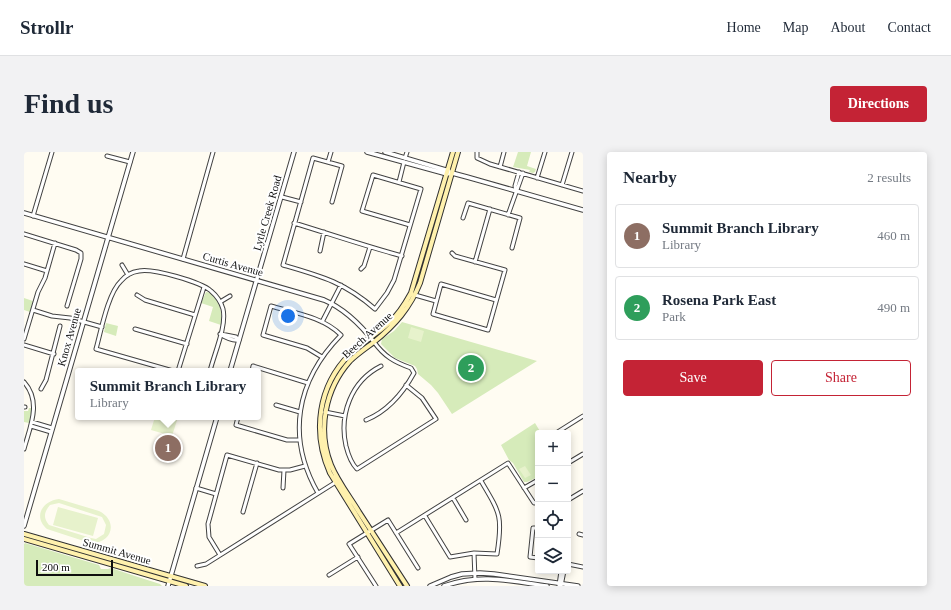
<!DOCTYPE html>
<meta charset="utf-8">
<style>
:root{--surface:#fff;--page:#f2f2f3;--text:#1f2937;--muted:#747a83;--line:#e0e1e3;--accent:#c42335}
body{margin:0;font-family:Georgia,serif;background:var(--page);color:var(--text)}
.controls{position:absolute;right:12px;bottom:12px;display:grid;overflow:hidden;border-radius:4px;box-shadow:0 2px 10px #0003}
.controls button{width:36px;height:36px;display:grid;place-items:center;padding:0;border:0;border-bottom:1px solid var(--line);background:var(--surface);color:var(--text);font:20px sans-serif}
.scale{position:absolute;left:12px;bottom:10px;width:77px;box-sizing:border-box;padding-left:4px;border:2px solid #0f0f0f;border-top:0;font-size:11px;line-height:14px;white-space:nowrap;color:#0f0f0f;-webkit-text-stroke:3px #fff;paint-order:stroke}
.you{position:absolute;left:264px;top:164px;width:14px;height:14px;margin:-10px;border:3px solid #fff;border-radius:50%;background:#1a73e8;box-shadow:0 0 0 6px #1a73e833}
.badge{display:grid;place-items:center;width:26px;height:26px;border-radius:50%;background:var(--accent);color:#fff;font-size:13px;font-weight:700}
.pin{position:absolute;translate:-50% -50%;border:2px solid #fff;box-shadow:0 1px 4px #0006}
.popup{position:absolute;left:51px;top:216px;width:186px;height:52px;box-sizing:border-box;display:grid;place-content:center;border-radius:4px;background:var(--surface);filter:drop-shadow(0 1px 3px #0005);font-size:13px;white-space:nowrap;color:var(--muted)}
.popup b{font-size:15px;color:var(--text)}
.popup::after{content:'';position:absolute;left:50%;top:100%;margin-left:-8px;border:8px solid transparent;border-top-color:var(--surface)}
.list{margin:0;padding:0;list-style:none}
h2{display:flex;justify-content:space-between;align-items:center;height:52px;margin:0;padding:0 16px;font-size:17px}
h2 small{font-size:13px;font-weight:400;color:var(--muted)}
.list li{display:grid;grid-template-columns:26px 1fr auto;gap:12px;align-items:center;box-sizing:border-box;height:64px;margin:0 8px 8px;padding:0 8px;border:1px solid var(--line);border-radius:4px}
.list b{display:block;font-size:15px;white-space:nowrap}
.list p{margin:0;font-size:13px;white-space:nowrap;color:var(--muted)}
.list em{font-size:13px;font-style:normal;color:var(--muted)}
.actions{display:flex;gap:8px;padding:12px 16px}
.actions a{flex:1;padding:9px 0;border:1px solid var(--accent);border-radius:4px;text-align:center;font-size:14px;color:var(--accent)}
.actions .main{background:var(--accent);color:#fff}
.icon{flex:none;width:22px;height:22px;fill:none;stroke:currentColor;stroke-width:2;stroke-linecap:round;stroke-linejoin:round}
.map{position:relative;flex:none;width:559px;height:434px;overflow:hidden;border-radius:4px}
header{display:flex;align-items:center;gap:24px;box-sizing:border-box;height:56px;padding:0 20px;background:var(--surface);border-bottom:1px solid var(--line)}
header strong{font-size:19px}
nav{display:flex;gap:22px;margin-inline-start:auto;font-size:14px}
.intro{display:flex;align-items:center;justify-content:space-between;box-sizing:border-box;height:96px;padding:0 24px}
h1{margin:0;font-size:28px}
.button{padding:10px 18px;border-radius:4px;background:var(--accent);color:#fff;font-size:14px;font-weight:700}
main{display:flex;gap:24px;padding:0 24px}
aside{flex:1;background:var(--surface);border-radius:4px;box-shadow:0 2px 10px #0003}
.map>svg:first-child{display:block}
.green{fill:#d6ebba}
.pitch{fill:#e7f2cc;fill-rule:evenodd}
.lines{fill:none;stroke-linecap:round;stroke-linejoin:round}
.minor-casing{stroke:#424242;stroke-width:5}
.tertiary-casing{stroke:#424242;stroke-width:5.5}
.secondary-casing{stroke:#313131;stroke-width:6}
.minor{stroke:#fff;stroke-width:3}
.tertiary{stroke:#fff;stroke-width:3.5}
.secondary{stroke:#fff1ad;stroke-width:4}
.labels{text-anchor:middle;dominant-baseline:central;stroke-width:4;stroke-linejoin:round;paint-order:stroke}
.street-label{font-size:11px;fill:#0f0f0f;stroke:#fff}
</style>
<header>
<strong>Strollr</strong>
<nav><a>Home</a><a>Map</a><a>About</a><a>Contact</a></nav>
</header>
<div class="intro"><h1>Find us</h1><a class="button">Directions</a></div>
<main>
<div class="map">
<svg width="559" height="434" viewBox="0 0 559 434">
<rect width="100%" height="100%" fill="#fffcf2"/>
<path class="green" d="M494 0H507L503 14 512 17 511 20 509 21 505 20 506 18 489 15Z
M182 140C195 141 199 162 197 173L185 169 189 155 177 151Z
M0 146 9 149 6 160 0 158Z
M378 170 513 209 428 262 414 241 407 233 394 222 393 217 391 214 371 206 357 192 358 187 370 179Z
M82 171 94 174 92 184 80 180Z
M5 256H8L5 271 0 270V259H4Z
M511 271 517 281H514V325L503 330H500L489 311 485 308 477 293Z
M1 391 75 413 77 417H84L87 416C103 421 119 427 136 432L138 434H0V392Z"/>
<path class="pitch" d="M387 175 400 179 397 190 384 186Z
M131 265H154L148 284 127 278Z
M501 314 507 323 501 326 495 317Z
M35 347 75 359C95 369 88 392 66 391L23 377C9 365 18 349 35 347ZM35 351 78 365 82 373 80 382 72 387 67 386 25 373C19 366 20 360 26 353Z
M34 355 74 366 69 384 29 373Z"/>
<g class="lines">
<defs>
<path id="minor" d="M453 0V6L466 12 559 39
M83 4 106 10
M381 6 383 0
M304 10 307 0
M476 15 480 0
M513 26 521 0
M375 30 380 10
M538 33 548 0
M492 39 491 34 495 20
M258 45 277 50
M308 50 318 14 289 6 259 113C297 124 320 130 351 157L363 141 370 128 397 37 349 23 338 59 386 73
M484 63 499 21
M9 64 28 0
M439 66 444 51 496 66 488 96
M270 71C306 82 341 94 378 104
M0 82 52 98 57 101V107L43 154
M296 99 300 80
M428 101 431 104 481 118 464 178 409 162 417 132 472 148
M159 107 189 0
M451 110 466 57
M0 112 23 119
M98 113 104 123
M337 117 340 114 346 95
M113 143 121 148 171 163
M391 143 412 149
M196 150 206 144
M9 158 28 164 46 166 78 175
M298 170 317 133
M111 177 163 192
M196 182C202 186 208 189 215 188
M197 182 212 185 215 188
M0 187 14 140 21 126 31 91
M0 193 30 202
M357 214C327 229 315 263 322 294 324 302 327 311 333 317L412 267 398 246 382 233
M149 219 72 197C77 179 84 141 97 129 101 124 108 120 115 119 129 116 177 130 187 139 193 144 197 150 199 157 203 174 190 202 186 219
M154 219 180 135
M228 219 229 214 284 231
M0 230C18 250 6 275 0 297
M17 237 22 228 36 174
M252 253 276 260
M0 255H1
M301 260 321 264
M214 265 212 273 263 288H276
M342 268C364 259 379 241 390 221L387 216C370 210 360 204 350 190
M8 270 28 276
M7 274 27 280
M532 281 559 264
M544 311 559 302
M172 336 192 342
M259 336 260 318
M500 336 514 328
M294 341C262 285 272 229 317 183 299 165 271 161 247 154L239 183 283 196 298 205
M429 346 442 368
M544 348 559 339
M219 360 233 311
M401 364 426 405 450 401 473 402C479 364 476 361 457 329
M544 371V375
M514 376H509L506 405 514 406
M372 381 484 311 510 351 514 350
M555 382 559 383
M450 401 451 427
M196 403 185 385 184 372 203 303 255 318H266L281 314
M544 412 559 415
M173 414 182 412 312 330
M305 423 334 405
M535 433 537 419
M352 434 325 392 364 368 394 416
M537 434 540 419"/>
<path id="tertiary" d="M343 0 423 22 428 21 443 25 559 58
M361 0 425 19
M0 61 300 148C321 157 336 172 350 190
M206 219 270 0
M0 374 109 0
M144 434 193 265
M406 434 427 425 438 422 456 421 470 422 554 434
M420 434C456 421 487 429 523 434"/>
<path id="secondary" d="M0 382 181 434
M0 387 162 434
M376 434 306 321C288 280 294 234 326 202 338 190 353 182 365 171 374 163 381 152 387 141L429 0
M383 434C367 409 351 385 335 360 326 345 314 330 307 313 293 278 301 237 326 209 333 202 342 196 350 190 371 173 386 156 396 131L434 0"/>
</defs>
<use href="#minor" class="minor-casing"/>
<use href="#tertiary" class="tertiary-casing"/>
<use href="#secondary" class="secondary-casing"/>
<use href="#minor" class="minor"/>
<use href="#tertiary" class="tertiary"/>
<use href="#secondary" class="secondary"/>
</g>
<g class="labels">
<g class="street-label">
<text transform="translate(243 61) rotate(-74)">Lytle Creek Road</text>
<text transform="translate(209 112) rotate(16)">Curtis Avenue</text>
<text transform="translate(343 183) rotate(-42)">Beech Avenue</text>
<text transform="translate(45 185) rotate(-74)">Knox Avenue</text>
<text transform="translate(93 399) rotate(16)">Summit Avenue</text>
</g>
</g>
</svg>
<div class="controls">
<button>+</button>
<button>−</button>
<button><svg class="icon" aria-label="locate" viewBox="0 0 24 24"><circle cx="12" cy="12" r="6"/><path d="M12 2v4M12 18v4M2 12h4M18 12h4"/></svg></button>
<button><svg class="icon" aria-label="layers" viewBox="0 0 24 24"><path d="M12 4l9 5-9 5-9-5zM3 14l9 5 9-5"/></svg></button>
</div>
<div class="scale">200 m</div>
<div class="you"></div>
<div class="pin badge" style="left:144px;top:296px;background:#8d6e63">1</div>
<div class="popup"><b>Summit Branch Library</b>Library</div>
<div class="pin badge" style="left:447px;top:216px;background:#2e9e5b">2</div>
</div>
<aside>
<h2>Nearby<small>2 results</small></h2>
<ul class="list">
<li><span class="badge" style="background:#8d6e63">1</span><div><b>Summit Branch Library</b><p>Library</p></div><em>460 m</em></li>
<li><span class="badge" style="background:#2e9e5b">2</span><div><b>Rosena Park East</b><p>Park</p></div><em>490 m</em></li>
</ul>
<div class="actions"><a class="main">Save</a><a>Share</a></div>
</aside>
</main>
